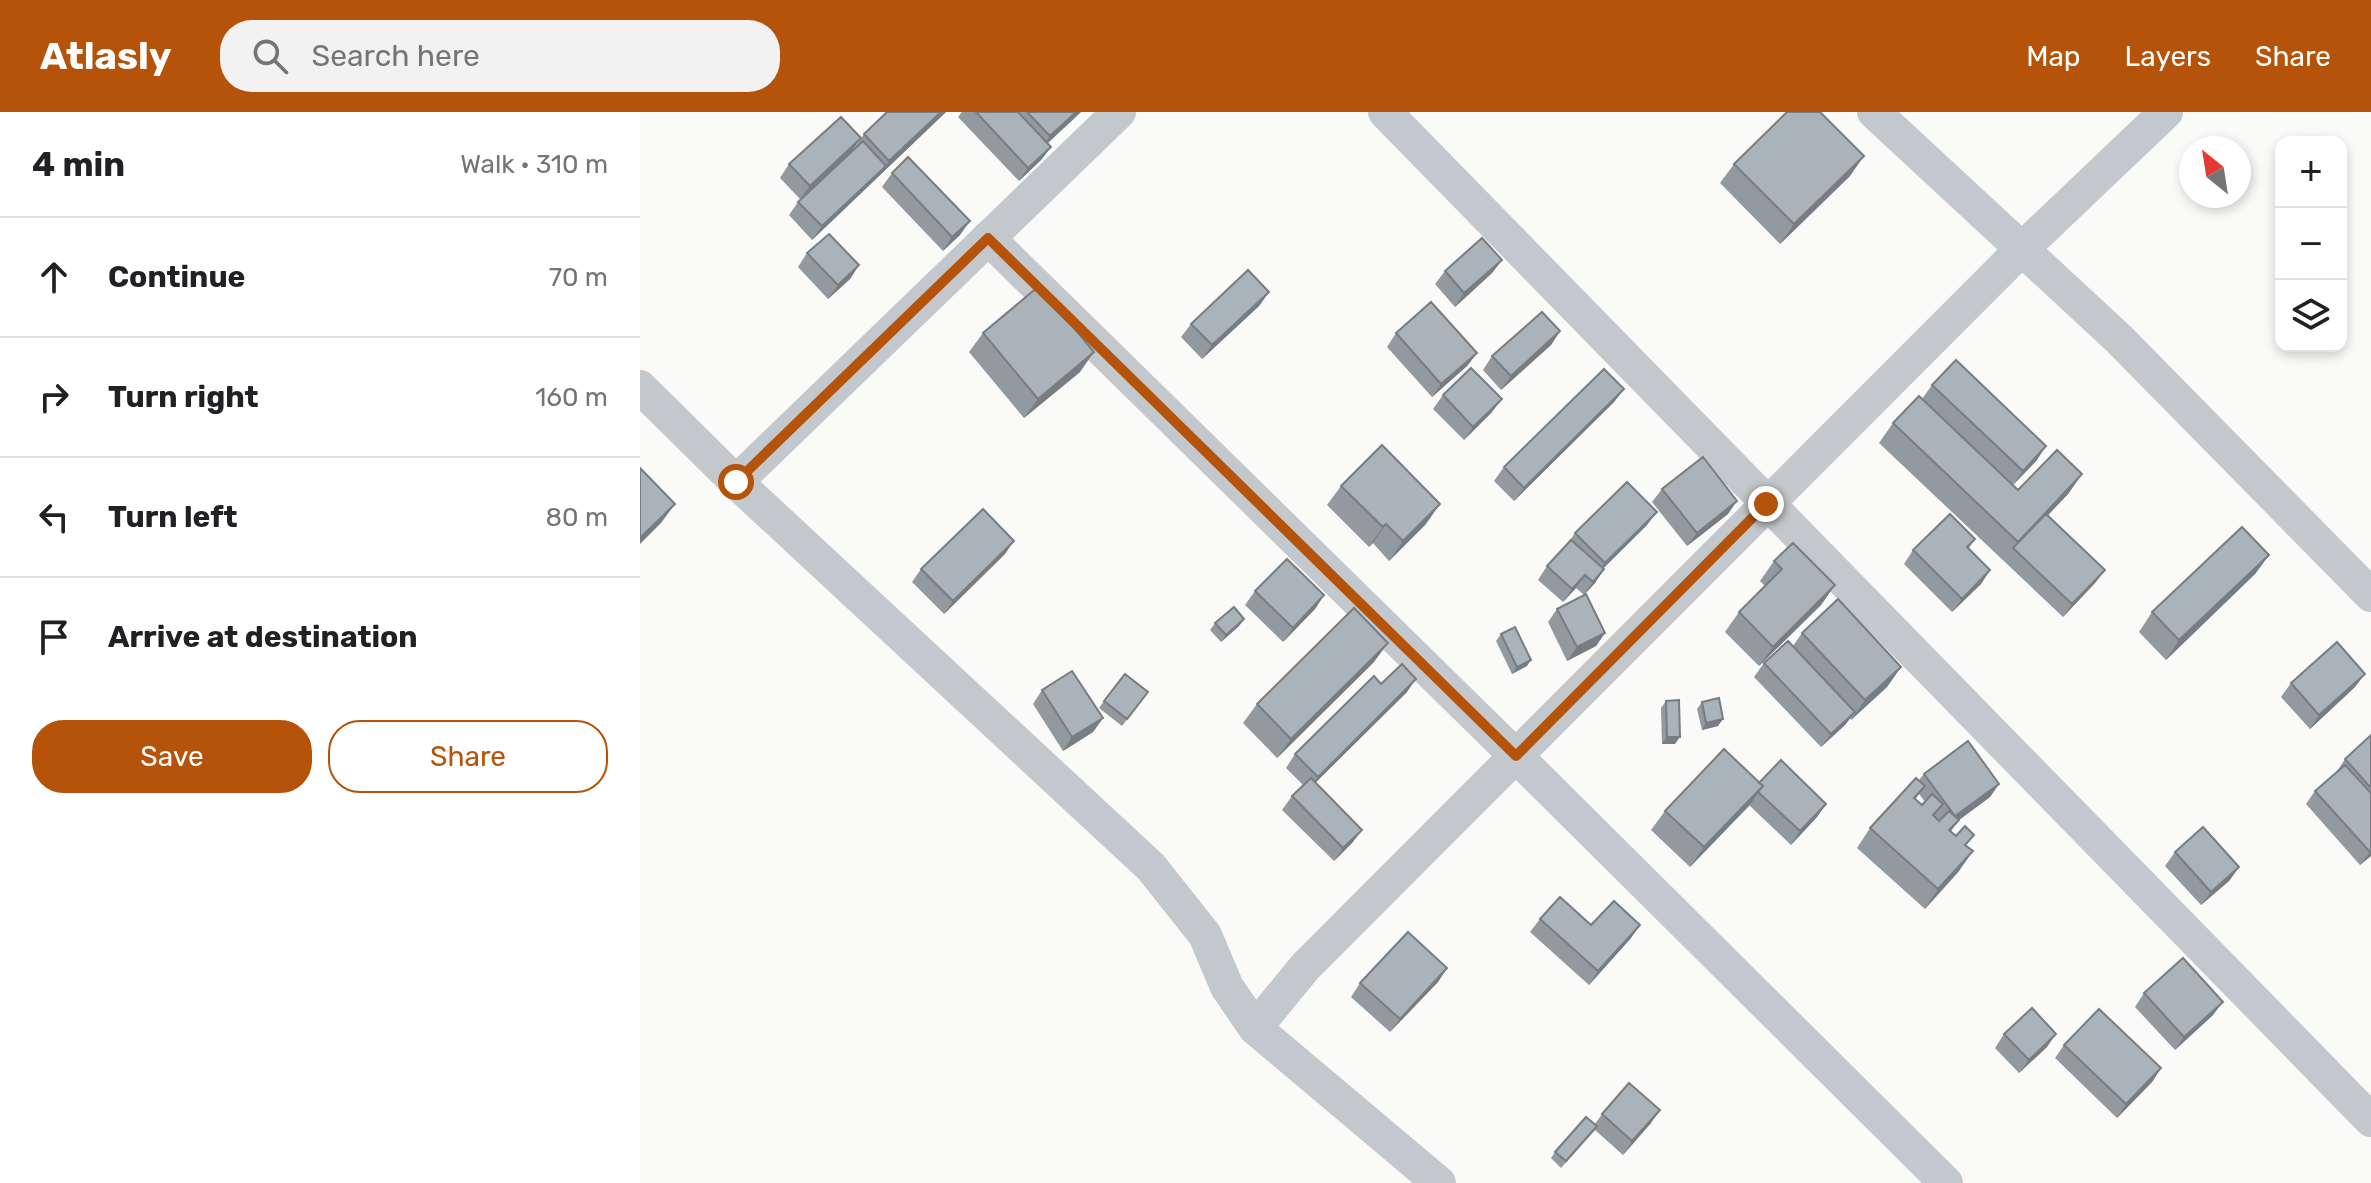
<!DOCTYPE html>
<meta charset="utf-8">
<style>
:root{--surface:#fff;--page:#f2f2f2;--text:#202124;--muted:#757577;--line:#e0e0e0;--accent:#b45309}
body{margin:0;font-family:Rubik,sans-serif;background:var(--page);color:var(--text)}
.controls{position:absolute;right:24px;top:24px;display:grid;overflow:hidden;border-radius:16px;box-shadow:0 4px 12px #0003}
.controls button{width:72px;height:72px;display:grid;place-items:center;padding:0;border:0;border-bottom:2px solid var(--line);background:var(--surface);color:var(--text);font:40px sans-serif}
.compass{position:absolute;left:1539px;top:24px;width:72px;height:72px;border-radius:50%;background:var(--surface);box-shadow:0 4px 12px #0003;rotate:330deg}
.stop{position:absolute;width:24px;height:24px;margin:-18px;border:6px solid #b45309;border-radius:50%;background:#fff}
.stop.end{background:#b45309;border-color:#fff;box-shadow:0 2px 8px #0008}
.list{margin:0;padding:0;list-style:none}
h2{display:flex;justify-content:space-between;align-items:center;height:104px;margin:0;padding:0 32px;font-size:34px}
h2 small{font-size:26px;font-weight:400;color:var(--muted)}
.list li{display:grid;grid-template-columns:52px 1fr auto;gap:24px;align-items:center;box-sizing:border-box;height:120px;padding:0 32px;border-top:2px solid var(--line)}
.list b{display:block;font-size:30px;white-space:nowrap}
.list em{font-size:26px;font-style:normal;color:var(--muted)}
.actions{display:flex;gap:16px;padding:24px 32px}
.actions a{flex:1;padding:18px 0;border:2px solid var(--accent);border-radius:32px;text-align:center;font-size:28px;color:var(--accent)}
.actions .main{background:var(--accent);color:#fff}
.icon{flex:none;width:44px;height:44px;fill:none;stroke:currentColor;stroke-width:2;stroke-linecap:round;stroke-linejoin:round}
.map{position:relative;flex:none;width:1731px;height:1071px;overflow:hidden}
header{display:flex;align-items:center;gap:48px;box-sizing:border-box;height:112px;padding:0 40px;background:var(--accent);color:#fff}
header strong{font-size:38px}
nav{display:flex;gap:44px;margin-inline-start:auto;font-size:28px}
.search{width:560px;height:72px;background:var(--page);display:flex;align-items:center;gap:20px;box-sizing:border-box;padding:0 28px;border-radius:32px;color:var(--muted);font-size:30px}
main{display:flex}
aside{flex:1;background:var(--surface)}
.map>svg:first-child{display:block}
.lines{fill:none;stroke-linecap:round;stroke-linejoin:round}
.minor{stroke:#c3c8cc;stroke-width:34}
.wall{fill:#929a9f;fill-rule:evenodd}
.shaded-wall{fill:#777d82}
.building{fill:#aab3b9;stroke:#777d82;stroke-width:2}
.route{stroke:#b45309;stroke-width:10}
</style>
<header>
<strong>Atlasly</strong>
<div class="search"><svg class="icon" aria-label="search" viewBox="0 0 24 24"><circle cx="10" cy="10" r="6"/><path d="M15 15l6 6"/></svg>Search here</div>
<nav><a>Map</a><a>Layers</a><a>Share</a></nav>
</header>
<main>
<aside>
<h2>4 min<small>Walk · 310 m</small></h2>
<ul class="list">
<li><svg class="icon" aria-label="ahead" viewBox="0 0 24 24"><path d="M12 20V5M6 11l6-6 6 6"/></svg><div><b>Continue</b></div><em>70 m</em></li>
<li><svg class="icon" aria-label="right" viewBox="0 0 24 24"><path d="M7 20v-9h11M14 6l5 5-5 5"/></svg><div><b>Turn right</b></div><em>160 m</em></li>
<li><svg class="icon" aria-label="left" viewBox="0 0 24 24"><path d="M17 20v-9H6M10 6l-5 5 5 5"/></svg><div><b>Turn left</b></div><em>80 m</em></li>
<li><svg class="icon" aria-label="arrive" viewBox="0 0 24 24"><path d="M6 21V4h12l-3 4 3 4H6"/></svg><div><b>Arrive at destination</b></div></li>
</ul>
<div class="actions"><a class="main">Save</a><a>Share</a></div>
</aside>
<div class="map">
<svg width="1731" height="1071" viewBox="0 0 1731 1071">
<rect width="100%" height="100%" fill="#fafaf8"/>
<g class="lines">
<path class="minor" d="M745 0 1731 1008
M1234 0 1479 227 1731 483
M348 126 876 644 1306 1071
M0 275 96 370 511 755 565 823 587 875 615 916 799 1071
M96 370 479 0
M615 916 665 855 1382 137 1526 0"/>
</g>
<path class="wall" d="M247 0H306L172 128 149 103 158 90 215 36V35L224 22Z
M322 0H441L407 32 411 35 401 48 379 69 318 5Z
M221 26 211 40 160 87 140 66 149 52Z
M1094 52 1210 64 1140 132 1080 71Z
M252 61 320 123 303 139 242 75Z
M167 141 219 153 210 167 188 187 158 155Z
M862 148 852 161 815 195 795 172 805 159Z
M629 180 619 194 562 247 541 225 551 212Z
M920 219 911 233 861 278 843 258 852 244Z
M343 221 440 260 384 306 329 240Z
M756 221 837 241 827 254 792 285 747 235Z
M1292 273 1397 348 1373 373 1282 287Z
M984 277 974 290 874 389 854 369 864 355Z
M803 283 852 300 824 328 793 297Z
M1253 311 1378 378 1442 362 1428 382 1408 403 1465 458 1455 471 1423 505 1239 331Z
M701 374 786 412 749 449 733 431 729 435 687 393Z
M1022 377 1088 402 1047 434 1012 390Z
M1007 413 964 456V457L955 471 944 483 936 476 923 490 898 468 907 454 929 430 935 421Z
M1335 427 1329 436 1350 458 1341 472 1312 500 1264 452 1273 438Z
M365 442 304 502 272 470 281 457Z
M1629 443 1615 462 1526 548 1499 520 1512 500Z
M1134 449 1195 473 1181 493 1119 554 1085 520 1099 500 1125 474 1120 469Z
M615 479 684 483 675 497 643 530 605 493Z
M917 497 965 521 956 534 927 549 908 510Z
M604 507 599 514 581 530 570 518 575 511Z
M1162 521 1261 555 1247 575 1211 608 1210 606 1205 613 1181 635 1114 565 1124 551 1153 534Z
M861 522 887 554 872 562 856 529Z
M734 550 637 646 603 611 617 592Z
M1651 571 1715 575 1670 617 1641 585Z
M741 572 767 580 675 671 722 718 712 731 694 749 642 698 652 684 663 673 646 656 655 642Z
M402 578 463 606 453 620 423 639 393 592Z
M503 587 482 614 459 596 464 589Z
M1026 589 1035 632H1022L1021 596Z
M1062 590 1078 614 1062 618 1057 597Z
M1731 623V744L1720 753 1666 692 1675 679 1696 661 1705 647Z
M1284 662 1359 672 1350 685 1319 708 1311 719 1327 734 1319 759 1285 797 1217 736 1230 716 1279 668ZM1279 682 1285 690 1282 693 1275 688Z
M1119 671 1186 692 1177 705 1151 733 1109 693 1050 755 1011 718 1025 699Z
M1535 740 1599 755 1589 769 1561 793 1525 754Z
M900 807 951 813 991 826 949 873 890 820Z
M807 856 798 870 750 920 711 885 720 871Z
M1504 881 1573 903 1535 938 1495 895Z
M1364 922 1407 935 1379 961 1355 936Z
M1424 933 1521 956 1512 970 1477 1006 1415 946Z
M962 1002 1011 1011 983 1043 955 1018 921 1056 911 1046 915 1040 955 1012Z"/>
<path class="shaded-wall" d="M301 0H306L172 128 182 114Z
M436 0H441L400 38 410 24Z
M221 26 211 40 160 87 170 74Z
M411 35 401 48 379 69 388 56Z
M1224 44 1210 64 1140 132 1154 112Z
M330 109 320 123 303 139 312 125Z
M862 148 852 161 815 195 824 181Z
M219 153 210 167 188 187 198 173Z
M629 180 619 194 562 247 572 233Z
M920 219 911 233 861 278 871 264Z
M454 240 440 260 384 306 398 287Z
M837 241 827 254 792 285 801 272Z
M984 277 974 290 874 389 884 376Z
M862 287 852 300 824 328 833 315Z
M1406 334 1397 348 1373 373 1383 359Z
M1442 362 1428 382 1375 438 1373 436 1378 430Z
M1097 389 1088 402 1047 434 1057 421Z
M35 392 21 411 0 432V426Z
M800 392 786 412 749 449 763 429Z
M1017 400 1007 413 955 464 965 451Z
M746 412 733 431 729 435 743 415Z
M374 429 365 442 304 502 313 489Z
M1629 443 1615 462 1526 548 1539 528Z
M964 457 955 471 944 483 953 470Z
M1350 458 1341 472 1312 500 1322 487Z
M1465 458 1455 471 1423 505 1432 492Z
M945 463 936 476 923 490 932 477Z
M1195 473 1181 493 1119 554 1133 535Z
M684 483 675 497 643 530 653 516Z
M604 507 599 514 581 530 586 523Z
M965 521 956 534 927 549 937 535Z
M748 531 734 550 637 646 651 627Z
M891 548 887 554 872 562 877 555Z
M1261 555 1247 575 1211 608 1225 588Z
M1725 562 1715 575 1670 617 1679 603Z
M776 567 767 580 668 678 678 665Z
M1215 600 1205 613 1181 635 1191 622Z
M463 606 453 620 423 639 432 625Z
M1083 607 1078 614 1062 618 1066 611Z
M1027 625H1040L1035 632H1022Z
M1359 672 1350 685 1319 708 1305 727 1315 704Z
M1123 674 1109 694 1050 755 1064 735Z
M1186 692 1177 705 1151 733 1160 719Z
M722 718 712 731 694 749 703 736Z
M1333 739 1319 759 1285 797 1298 777Z
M1731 739V744L1720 753Z
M1599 755 1589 769 1561 793 1571 780Z
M1000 813 991 826 949 873 958 859Z
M807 856 798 870 750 920 760 907Z
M1583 890 1573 903 1535 938 1544 925Z
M1416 922 1407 935 1379 961 1389 948Z
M1521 956 1512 970 1477 1006 1486 992Z
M1020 998 1011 1011 983 1043 992 1029Z"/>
<path class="building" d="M247 0H301L249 49 224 22Z
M336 0H378L411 35 388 56Z
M387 0H436L410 24Z
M1147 0H1180L1224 44 1154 112 1094 52Z
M201 5 221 26 170 74 149 52Z
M223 29 246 54 182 114 158 90Z
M268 45 330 109 312 125 252 61Z
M189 122 219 153 198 173 167 141Z
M842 126 862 148 824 181 805 159Z
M608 158 629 180 572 233 551 212Z
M399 174 454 240 398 287 343 221Z
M791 190 837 241 801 272 756 221Z
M902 200 920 219 871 264 852 244Z
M1316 248 1406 334 1383 359 1292 273Z
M831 256 862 287 833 315 803 283Z
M964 257 984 277 884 376 864 355Z
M1279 284 1378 378 1417 338 1442 362 1378 430 1253 311Z
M742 333 800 392 763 429 746 412 743 415 701 374Z
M1063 345 1097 389 1057 421 1022 377Z
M0 356 35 392 0 426Z
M987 370 1017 400 965 451 935 421Z
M343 397 374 429 313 489 281 457Z
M1310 402 1335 427 1327 435 1350 458 1322 487 1273 438Z
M1406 402 1465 458 1432 492 1373 436Z
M1602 415 1629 443 1539 528 1512 500Z
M931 428 964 457 953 470 945 463 932 477 907 454Z
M1153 431 1195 473 1133 535 1099 500 1142 457 1134 449Z
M647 447 684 483 653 516 615 479Z
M946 482 965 521 937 535 917 497Z
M1198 487 1261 555 1225 588 1162 521Z
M594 495 604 507 586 523 575 511Z
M714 496 748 531 651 627 617 592Z
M875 515 891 548 877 555 861 522Z
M1148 529 1215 600 1191 622 1124 551Z
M1697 530 1725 562 1679 603 1651 571Z
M762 552 776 567 678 665 655 642 734 564 741 572Z
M432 559 463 606 432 625 402 578Z
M485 562 508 580 487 607 464 589Z
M1079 586 1083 607 1066 611 1062 590Z
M1039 588 1040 625H1027L1026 589Z
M1731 623V676L1705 647Z
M1328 629 1359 672 1315 704 1284 662Z
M1084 637 1123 674 1064 735 1025 699Z
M1141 648 1186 692 1160 719 1118 680 1123 674 1119 671Z
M1705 653 1731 681V739L1730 740 1675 679Z
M671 666 722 718 703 736 652 684Z
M1276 666 1285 674 1274 686 1282 693 1292 682 1303 692 1293 703 1299 709 1309 699 1319 708 1309 718 1316 724 1325 714 1334 723 1325 733 1333 739 1298 777 1230 716Z
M1563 715 1599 755 1571 780 1535 740Z
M920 785 951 813 974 789 1000 813 958 859 900 807Z
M768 820 807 856 760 907 720 871Z
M1543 846 1583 890 1544 925 1504 881Z
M1392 896 1416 922 1389 948 1364 922Z
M1459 897 1521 956 1486 992 1424 933Z
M989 971 1020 998 992 1029 962 1002Z
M946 1005 957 1014 926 1049 915 1040Z"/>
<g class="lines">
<path class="route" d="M96 370 348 126 876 644 1126 392"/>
</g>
</svg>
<div class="controls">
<button>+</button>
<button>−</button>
<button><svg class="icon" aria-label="layers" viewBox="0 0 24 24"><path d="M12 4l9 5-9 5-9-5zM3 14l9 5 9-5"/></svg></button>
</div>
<svg class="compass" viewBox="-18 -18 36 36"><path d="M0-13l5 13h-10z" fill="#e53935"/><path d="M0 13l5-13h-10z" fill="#757577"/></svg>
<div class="stop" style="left:96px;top:370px"></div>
<div class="stop end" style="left:1126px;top:392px"></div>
</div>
</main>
